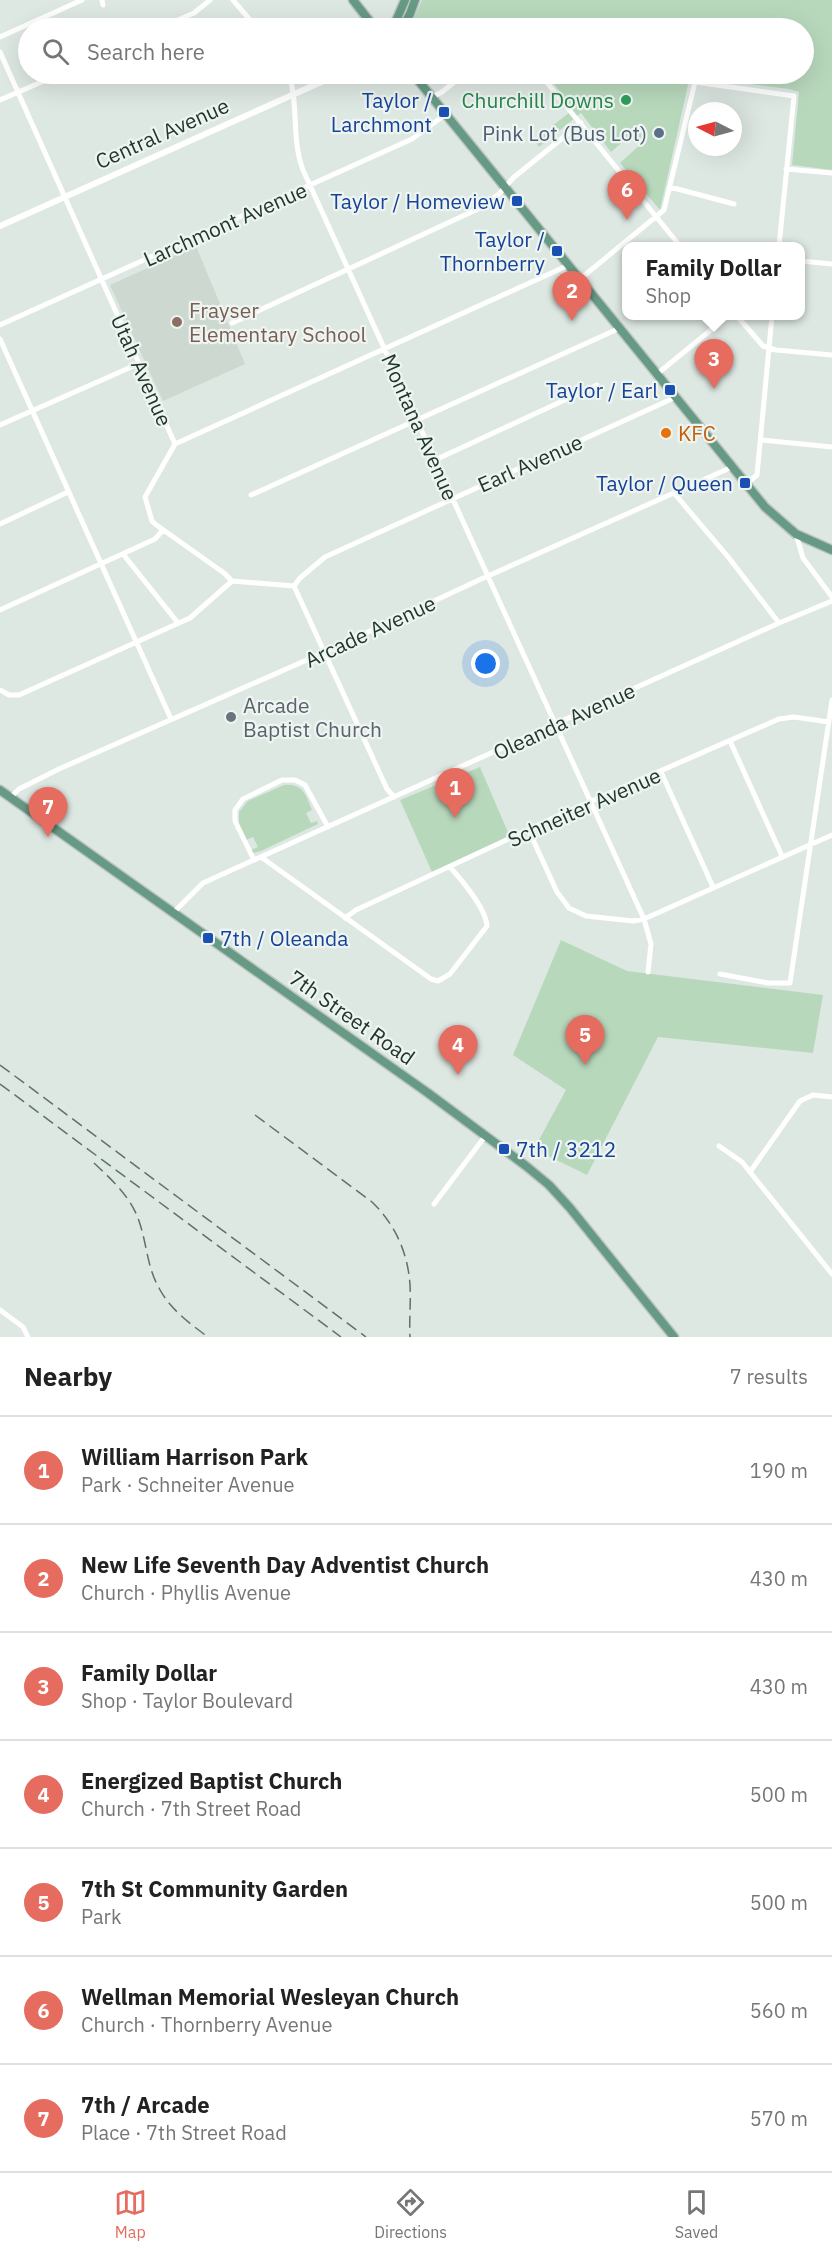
<!DOCTYPE html>
<meta charset="utf-8">
<style>
:root{--surface:#fff;--page:#f2f2f2;--text:#222;--muted:#767676;--line:#e0e0e0;--accent:#e66c5f}
body{margin:0;font-family:"IBM Plex Sans",sans-serif;background:var(--page);color:var(--text)}
.compass{position:absolute;left:688px;top:102px;width:54px;height:54px;border-radius:50%;background:var(--surface);box-shadow:0 6px 24px #0002;rotate:276deg}
.you{position:absolute;left:486px;top:664px;width:21px;height:21px;margin:-15px;border:4px solid #fff;border-radius:50%;background:#1a73e8;box-shadow:0 0 0 9px #1a73e833}
.badge{display:grid;place-items:center;width:39px;height:39px;border-radius:50%;background:var(--accent);color:#fff;font-size:20px;font-weight:700}
.pin{position:absolute;translate:-50% -50px;filter:drop-shadow(0 2px 3px #0008)}
.pin::after{content:'';position:absolute;top:32px;width:21px;height:18px;background:inherit;clip-path:polygon(0 0,100% 0,50% 100%)}
.popup{position:absolute;left:622px;top:242px;width:183px;height:78px;box-sizing:border-box;display:grid;place-content:center;border-radius:12px;background:var(--surface);filter:drop-shadow(0 2px 4px #0005);font-size:20px;white-space:nowrap;color:var(--muted)}
.popup b{font-size:22px;color:var(--text)}
.popup::after{content:'';position:absolute;left:50%;top:100%;margin-left:-12px;border:12px solid transparent;border-top-color:var(--surface)}
.list{margin:0;padding:0;list-style:none}
h2{display:flex;justify-content:space-between;align-items:center;height:78px;margin:0;padding:0 24px;font-size:26px}
h2 small{font-size:20px;font-weight:400;color:var(--muted)}
.list li{display:grid;grid-template-columns:39px 1fr auto;gap:18px;align-items:center;box-sizing:border-box;height:108px;padding:0 24px;border-top:2px solid var(--line)}
.list b{display:block;font-size:22px;white-space:nowrap}
.list p{margin:0;font-size:20px;white-space:nowrap;color:var(--muted)}
.list em{font-size:20px;font-style:normal;color:var(--muted)}
.icon{flex:none;width:33px;height:33px;fill:none;stroke:currentColor;stroke-width:2;stroke-linecap:round;stroke-linejoin:round}
.map{position:relative;flex:none;width:832px;height:1337px;overflow:hidden}
.search{position:absolute;background:var(--surface);box-shadow:0 6px 24px #0002;left:18px;right:18px;top:18px;height:66px;display:flex;align-items:center;gap:15px;box-sizing:border-box;padding:0 21px;border-radius:33px;color:var(--muted);font-size:22px}
.sheet{height:834px;background:var(--surface)}
nav{display:flex;justify-content:space-around;align-items:center;box-sizing:border-box;height:84px;border-top:2px solid var(--line);background:var(--surface);font-size:16px;color:var(--muted)}
nav a{display:grid;justify-items:center;gap:3px}
nav .on{color:var(--accent)}
.map>svg:first-child{display:block}
.built{fill:#cdd8d1}
.green{fill:#b8d8bc}
.lines{fill:none;stroke-linecap:round;stroke-linejoin:round}
.primary-casing{stroke:#bcc3c0;stroke-width:11}
.minor{stroke:#fff;stroke-width:5}
.tertiary{stroke:#fff;stroke-width:6}
.primary{stroke:#669a85;stroke-width:8}
.rail{stroke:#5b7369;stroke-width:1.5;stroke-dasharray:12 6;stroke-linecap:butt}
.leisure-dot{fill:#2e9e5b;stroke:#eef5f1;stroke-width:2}
.transit-dot{fill:#1a4fb4;stroke:#eef5f1;stroke-width:2}
.service-dot{fill:#5c6f8a;stroke:#eef5f1;stroke-width:2}
.education-dot{fill:#8d6e63;stroke:#eef5f1;stroke-width:2}
.food-dot{fill:#e8710a;stroke:#eef5f1;stroke-width:2}
.worship-dot{fill:#6b7280;stroke:#eef5f1;stroke-width:2}
.labels{text-anchor:middle;dominant-baseline:central;stroke-width:4.5;stroke-linejoin:round;paint-order:stroke}
.transit-label{font-size:21px;fill:#164399;stroke:#eef5f1;text-anchor:end}
.leisure-label{font-size:21px;fill:#27864d;stroke:#eef5f1;text-anchor:end}
.street-label{font-size:21px;fill:#21372e;stroke:#eef5f1}
.service-label{font-size:21px;fill:#4e5e75;stroke:#eef5f1;text-anchor:end}
.education-label{font-size:21px;fill:#785e54;stroke:#eef5f1;text-anchor:start}
.food-label{font-size:21px;fill:#c56008;stroke:#eef5f1;text-anchor:start}
.worship-label{font-size:21px;fill:#5b616d;stroke:#eef5f1;text-anchor:start}
</style>
<div class="map">
<svg width="832" height="1337" viewBox="0 0 832 1337">
<rect width="100%" height="100%" fill="#dee8e2"/>
<path class="built" d="M196 246 245 364 163 401 110 285Z"/>
<path class="green" d="M422 0H832V170L792 165 799 92 789 89 690 76 660 210 620 163 642 143 634 132 611 152 581 113 539 147 534 140 574 109 546 74H804V28H410Z
M480 767 510 837 432 872 400 800Z
M284 785C303 783 306 795 312 810L306 813 311 823 317 821 318 824 261 851 253 853 251 850 258 847 253 837 246 840 239 824V812L248 801Z
M561 940 627 971 823 995 813 1053 658 1037 587 1175 534 1149 566 1090 513 1055Z"/>
<g class="lines">
<defs>
<path id="primary" d="M353 0 375 28
M393 28 405 0
M402 28 410 14 415 0
M413 74 765 507 796 534 832 550
M0 790 428 1093 526 1166 549 1185 570 1208 674 1337"/>
</defs>
<use href="#primary" class="primary-casing"/>
<path class="minor" d="M102 0 103 5
M233 0 257 28
M160 28 194 13 210 0
M0 37 82 0
M0 52 175 444 145 497 152 521 155 524 224 573 232 581 294 586
M289 74C299 105 291 139 303 170L644 919 651 944 648 972
M540 74 680 246
M695 82 794 96 779 246
M432 97 442 92 464 74
M0 100 60 74
M786 169 832 173
M670 187 734 204
M801 261 832 264
M580 279 664 210 697 74
M737 316 763 346 776 350 832 355
M232 323 480 208 499 194 513 178 581 123
M0 325 412 139 446 114
M0 339 171 719
M657 374 728 316
M0 425 138 364
M761 440 832 447
M175 444 569 265
M435 460 597 385
M746 484 757 475 772 316
M674 493 729 558 779 623
M251 495 620 328
M0 524 68 492
M796 534 803 558 832 597
M123 554 178 623
M294 586 300 578 325 557 676 397
M294 586 387 789 394 797
M0 610 155 539 163 530
M0 690 9 695H19L190 618 232 581
M730 741 782 856
M661 772 713 887
M10 798 19 789 59 769 325 652 479 580 732 467
M529 831 557 892 569 908 586 916 633 921 644 919 832 835
M261 857 431 979 438 981 450 974 487 926C486 909 462 880 450 867
M254 860 235 821V810L243 799 282 780H295L305 785 328 827
M173 913 203 883 779 623 832 601
M345 918 356 910 562 814 779 719 794 717 829 722
M720 974 768 983H790L832 700
M719 1146 742 1162 750 1172 832 1274
M750 1172 800 1101 813 1095 832 1097
M434 1204 486 1135
M0 1310 23 1327 28 1337"/>
<path class="tertiary" d="M0 226 339 74"/>
<use href="#primary" class="primary"/>
<path class="rail" d="M0 1065 366 1337
M0 1084 341 1337
M255 1115 372 1202C395 1224 408 1253 410 1285 411 1303 409 1320 410 1337
M94 1163C112 1180 131 1197 139 1221 147 1244 147 1267 159 1288 170 1309 189 1323 208 1337"/>
</g>
<circle class="leisure-dot" cx="626" cy="100" r="6"/>
<g class="transit-dot">
<rect x="438" y="106" width="12" height="12" rx="3"/>
<rect x="511" y="195" width="12" height="12" rx="3"/>
<rect x="551" y="245" width="12" height="12" rx="3"/>
<rect x="664" y="384" width="12" height="12" rx="3"/>
<rect x="739" y="477" width="12" height="12" rx="3"/>
<rect x="202" y="932" width="12" height="12" rx="3"/>
<rect x="498" y="1143" width="12" height="12" rx="3"/>
</g>
<circle class="service-dot" cx="659" cy="133" r="6"/>
<circle class="education-dot" cx="177" cy="322" r="6"/>
<circle class="food-dot" cx="666" cy="433" r="6"/>
<circle class="worship-dot" cx="231" cy="717" r="6"/>
<g class="labels">
<g class="transit-label">
<text x="432" y="100">Taylor /<tspan x="432" dy="24">Larchmont</tspan></text>
<text x="505" y="201">Taylor / Homeview</text>
<text x="545" y="239">Taylor /<tspan x="545" dy="24">Thornberry</tspan></text>
<text x="658" y="390">Taylor / Earl</text>
<text x="733" y="483">Taylor / Queen</text>
<text x="220" y="938" text-anchor="start">7th / Oleanda</text>
<text x="516" y="1149" text-anchor="start">7th / 3212</text>
</g>
<g class="leisure-label">
<text x="614" y="100">Churchill Downs</text>
</g>
<g class="street-label">
<text transform="translate(162 133) rotate(-24)">Central Avenue</text>
<text transform="translate(225 224) rotate(-24)">Larchmont Avenue</text>
<text transform="translate(142 370) rotate(66)">Utah Avenue</text>
<text transform="translate(420 427) rotate(66)">Montana Avenue</text>
<text transform="translate(530 463) rotate(-24)">Earl Avenue</text>
<text transform="translate(370 631) rotate(-25)">Arcade Avenue</text>
<text transform="translate(564 721) rotate(-25)">Oleanda Avenue</text>
<text transform="translate(584 807) rotate(-24)">Schneiter Avenue</text>
<text transform="translate(352 1017) rotate(35)">7th Street Road</text>
</g>
<g class="service-label">
<text x="647" y="133">Pink Lot (Bus Lot)</text>
</g>
<g class="education-label">
<text x="189" y="310">Frayser<tspan x="189" dy="24">Elementary School</tspan></text>
</g>
<g class="food-label">
<text x="678" y="433">KFC</text>
</g>
<g class="worship-label">
<text x="243" y="705">Arcade<tspan x="243" dy="24">Baptist Church</tspan></text>
</g>
</g>
</svg>
<svg class="compass" viewBox="-18 -18 36 36"><path d="M0-13l5 13h-10z" fill="#e53935"/><path d="M0 13l5-13h-10z" fill="#767676"/></svg>
<div class="you"></div>
<div class="pin badge" style="left:455px;top:818px">1</div>
<div class="pin badge" style="left:572px;top:321px">2</div>
<div class="pin badge" style="left:714px;top:389px">3</div>
<div class="popup"><b>Family Dollar</b>Shop</div>
<div class="pin badge" style="left:458px;top:1075px">4</div>
<div class="pin badge" style="left:585px;top:1065px">5</div>
<div class="pin badge" style="left:627px;top:220px">6</div>
<div class="pin badge" style="left:48px;top:837px">7</div>
<div class="search"><svg class="icon" aria-label="search" viewBox="0 0 24 24"><circle cx="10" cy="10" r="6"/><path d="M15 15l6 6"/></svg>Search here</div>
</div>
<section class="sheet">
<h2>Nearby<small>7 results</small></h2>
<ul class="list">
<li><span class="badge">1</span><div><b>William Harrison Park</b><p>Park · Schneiter Avenue</p></div><em>190 m</em></li>
<li><span class="badge">2</span><div><b>New Life Seventh Day Adventist Church</b><p>Church · Phyllis Avenue</p></div><em>430 m</em></li>
<li><span class="badge">3</span><div><b>Family Dollar</b><p>Shop · Taylor Boulevard</p></div><em>430 m</em></li>
<li><span class="badge">4</span><div><b>Energized Baptist Church</b><p>Church · 7th Street Road</p></div><em>500 m</em></li>
<li><span class="badge">5</span><div><b>7th St Community Garden</b><p>Park</p></div><em>500 m</em></li>
<li><span class="badge">6</span><div><b>Wellman Memorial Wesleyan Church</b><p>Church · Thornberry Avenue</p></div><em>560 m</em></li>
<li><span class="badge">7</span><div><b>7th / Arcade</b><p>Place · 7th Street Road</p></div><em>570 m</em></li>
</ul>
</section>
<nav>
<a class="on"><svg class="icon" aria-label="map" viewBox="0 0 24 24"><path d="M3 6l6-2 6 2 6-2v14l-6 2-6-2-6 2zM9 4v14M15 6v14"/></svg>Map</a>
<a><svg class="icon" aria-label="directions" viewBox="0 0 24 24"><path d="M12 3l9 9-9 9-9-9zM9 14v-3h6M13 9l2 2-2 2"/></svg>Directions</a>
<a><svg class="icon" aria-label="saved" viewBox="0 0 24 24"><path d="M7 4h10v16l-5-4-5 4z"/></svg>Saved</a>
</nav>
